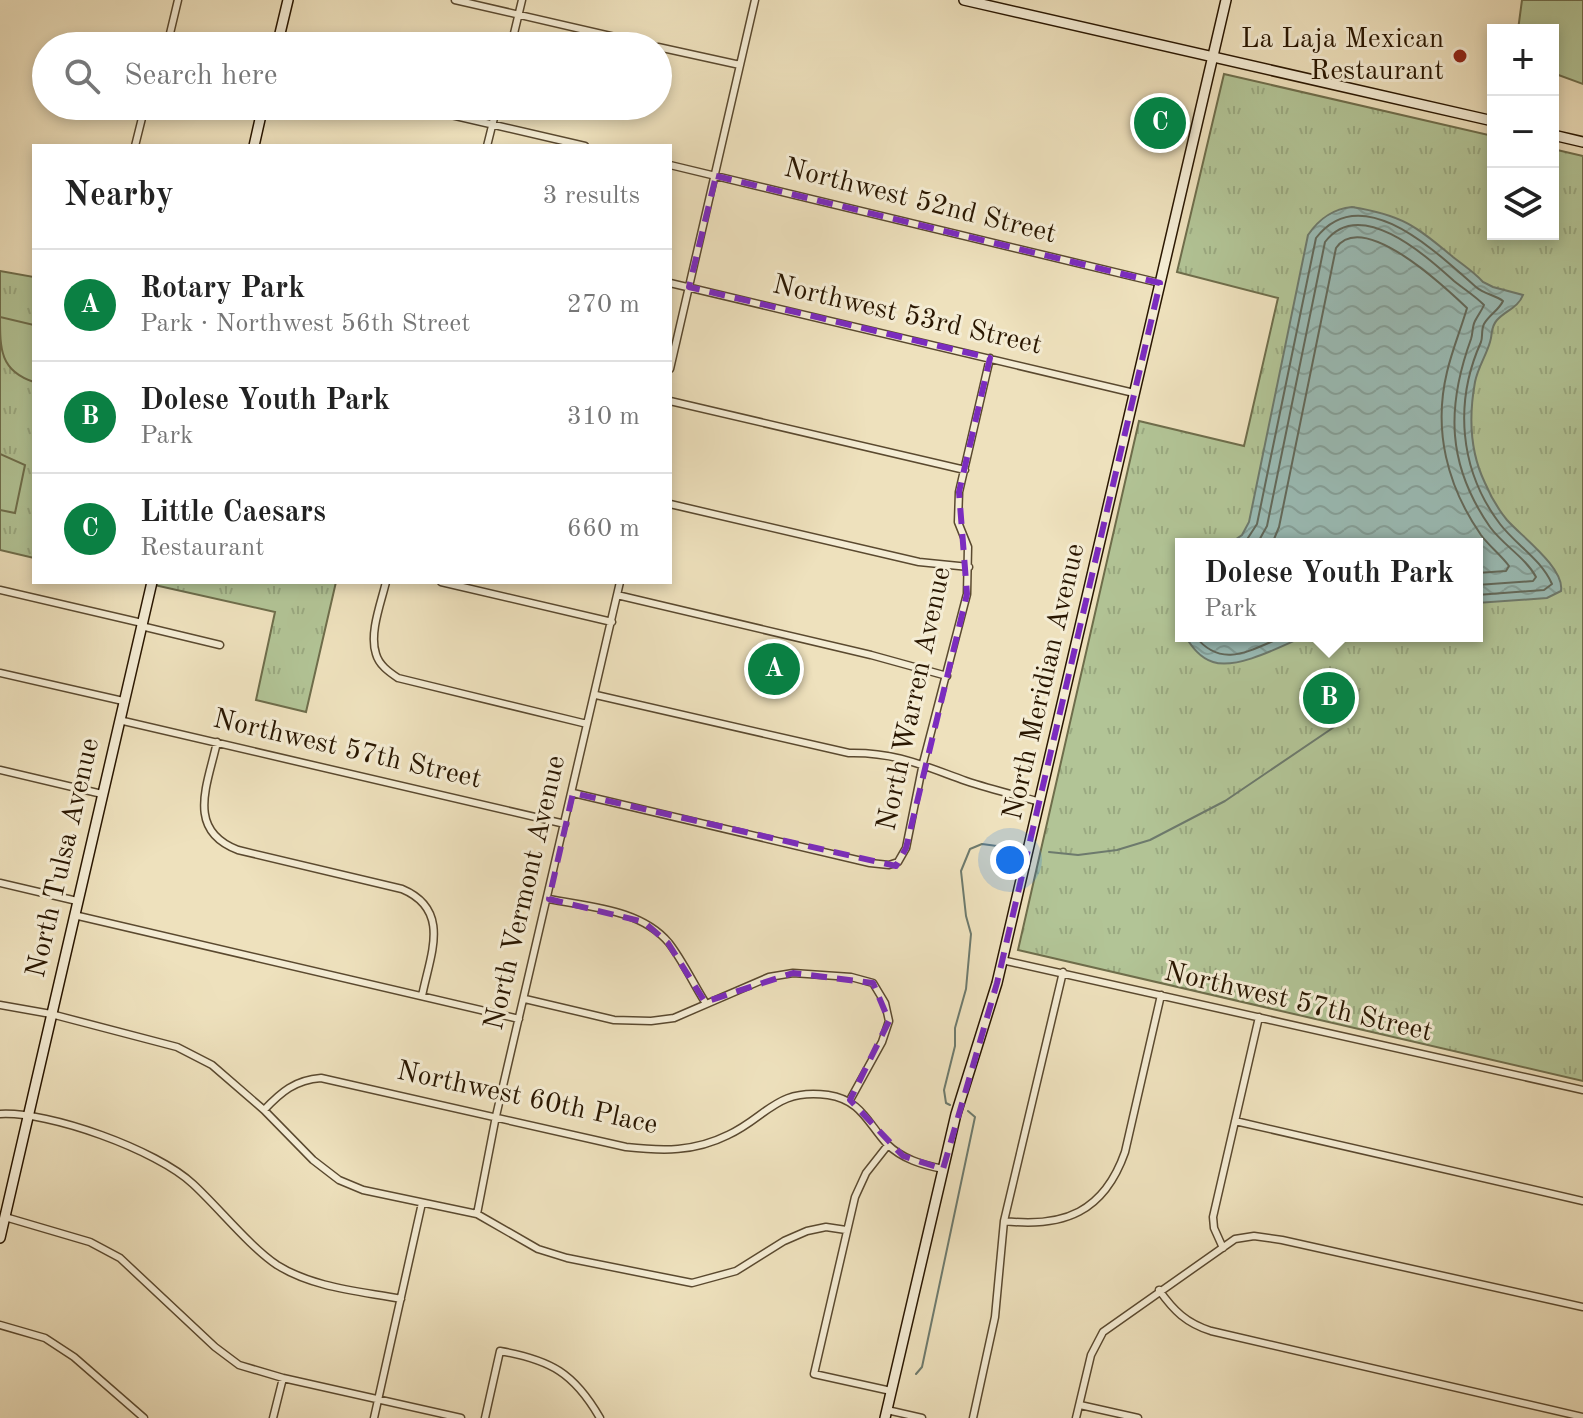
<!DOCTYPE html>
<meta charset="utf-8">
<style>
:root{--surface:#fff;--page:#f2f2f2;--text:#222;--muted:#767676;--line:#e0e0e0;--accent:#0b8043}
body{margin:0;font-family:"Old Standard TT",serif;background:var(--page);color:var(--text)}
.controls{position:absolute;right:24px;top:24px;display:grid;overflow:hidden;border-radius:0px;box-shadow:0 4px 12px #0003}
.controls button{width:72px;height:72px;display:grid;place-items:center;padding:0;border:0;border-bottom:2px solid var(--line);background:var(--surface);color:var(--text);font:40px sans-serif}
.you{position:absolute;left:1010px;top:860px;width:28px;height:28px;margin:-20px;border:6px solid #fff;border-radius:50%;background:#1a73e8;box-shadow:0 0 0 12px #1a73e833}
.badge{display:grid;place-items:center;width:52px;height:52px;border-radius:50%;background:var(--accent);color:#fff;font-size:26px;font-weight:700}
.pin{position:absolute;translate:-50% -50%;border:4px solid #fff;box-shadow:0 2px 8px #0006}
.popup{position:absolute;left:1175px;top:538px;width:308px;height:104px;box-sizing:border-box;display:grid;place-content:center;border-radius:0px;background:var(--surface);filter:drop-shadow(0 2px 6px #0005);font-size:26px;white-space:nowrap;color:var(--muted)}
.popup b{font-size:30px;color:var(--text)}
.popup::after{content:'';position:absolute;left:50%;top:100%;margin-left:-16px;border:16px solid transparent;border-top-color:var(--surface)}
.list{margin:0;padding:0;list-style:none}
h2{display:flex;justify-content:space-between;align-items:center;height:104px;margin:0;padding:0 32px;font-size:34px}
h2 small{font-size:26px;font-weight:400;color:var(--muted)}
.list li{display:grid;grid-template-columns:52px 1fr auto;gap:24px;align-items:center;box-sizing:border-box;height:112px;padding:0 32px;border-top:2px solid var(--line)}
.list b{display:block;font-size:30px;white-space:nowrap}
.list p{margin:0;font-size:26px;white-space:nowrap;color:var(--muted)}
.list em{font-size:26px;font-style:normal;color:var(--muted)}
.icon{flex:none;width:44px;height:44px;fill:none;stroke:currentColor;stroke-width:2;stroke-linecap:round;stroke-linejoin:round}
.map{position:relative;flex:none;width:1583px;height:1418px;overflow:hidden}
.search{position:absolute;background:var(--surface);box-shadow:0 4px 12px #0003;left:32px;top:32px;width:640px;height:88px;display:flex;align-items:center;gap:20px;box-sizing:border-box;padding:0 28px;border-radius:44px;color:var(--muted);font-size:30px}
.panel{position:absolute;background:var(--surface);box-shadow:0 4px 12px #0003;left:32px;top:144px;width:640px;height:440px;border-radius:0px}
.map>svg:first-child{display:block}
.park{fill:url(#park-tufts);stroke:#6e6d4b;stroke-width:2;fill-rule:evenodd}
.pitch{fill:#b2c496;stroke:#6e6d4b;stroke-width:2}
.water{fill:url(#water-waves);stroke:#6d7a6d;stroke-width:2}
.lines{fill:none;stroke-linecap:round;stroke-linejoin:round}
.shore{stroke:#62695b;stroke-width:2}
.stream{stroke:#6d7a6d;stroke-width:2}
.street-casing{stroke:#5a492f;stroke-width:9}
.secondary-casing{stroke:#291600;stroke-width:12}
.street{stroke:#f4ecd4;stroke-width:6}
.secondary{stroke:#f4ecd4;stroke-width:9}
.marked{fill:none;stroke:#7b2cbf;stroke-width:6;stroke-dasharray:16 10;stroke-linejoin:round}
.poi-dot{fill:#8f2418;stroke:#f4ecd4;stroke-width:3}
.labels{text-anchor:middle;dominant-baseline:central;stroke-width:6;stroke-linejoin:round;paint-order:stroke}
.poi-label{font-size:28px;fill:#291600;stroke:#f4ecd4;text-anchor:end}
.street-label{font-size:28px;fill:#291600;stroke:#f4ecd4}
</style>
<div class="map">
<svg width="1583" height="1418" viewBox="0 0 1583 1418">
<defs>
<pattern id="park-tufts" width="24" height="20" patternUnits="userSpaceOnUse" patternTransform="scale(2)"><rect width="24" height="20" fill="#b2c496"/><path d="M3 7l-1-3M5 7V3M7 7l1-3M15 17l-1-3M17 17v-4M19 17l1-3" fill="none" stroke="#99a880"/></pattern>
<pattern id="water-waves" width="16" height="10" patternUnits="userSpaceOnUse" patternTransform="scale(2)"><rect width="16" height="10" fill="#9abcb6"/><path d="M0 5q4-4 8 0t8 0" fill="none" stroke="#85a19b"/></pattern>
</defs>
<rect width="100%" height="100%" fill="#eee1bd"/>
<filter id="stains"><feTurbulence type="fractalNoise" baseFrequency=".0025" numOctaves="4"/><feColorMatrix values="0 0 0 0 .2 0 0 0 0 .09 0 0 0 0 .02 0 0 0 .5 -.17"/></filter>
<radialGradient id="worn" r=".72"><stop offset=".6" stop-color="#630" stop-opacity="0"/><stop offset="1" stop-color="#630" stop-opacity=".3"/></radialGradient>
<path class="park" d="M1224 74 1493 136V234H1553V149L1583 156V1081L1018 950 1139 421 1244 446 1278 298 1177 272ZM1181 544H1477V636H1181Z
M0 271 34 277V558L0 550Z
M141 582H336L306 712 256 700 275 612Z"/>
<path class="pitch" d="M1522 0H1583V84L1553 73V30H1518Z
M0 317 34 325V382C0 371 0 349 0 317Z
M0 454 25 465 15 513 0 510Z"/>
<path class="water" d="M1352 207C1402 215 1416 226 1453 257 1463 265 1474 272 1483 282L1493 287 1523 295C1518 308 1506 310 1497 320 1490 328 1493 333 1490 342 1486 356 1478 367 1475 382 1469 415 1470 452 1485 483 1490 495 1498 509 1507 520 1521 536 1565 568 1561 591L1547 598 1477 603V544H1229L1242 535 1249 522 1308 235C1319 219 1332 209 1352 207Z
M1185 636H1305C1282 646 1237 670 1213 662 1200 658 1192 647 1185 636Z"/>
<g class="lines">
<path class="shore" d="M1244 544 1257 524 1316 238C1362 178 1438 254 1476 287 1484 294 1495 295 1503 301 1499 310 1489 315 1484 324 1481 330 1483 336 1481 342 1454 402 1459 470 1500 524 1516 545 1541 559 1552 584L1544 590 1477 595
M1257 544 1267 526 1325 242C1360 196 1425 255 1454 281 1464 289 1475 296 1484 305 1482 310 1478 315 1475 321 1472 327 1473 333 1471 339 1446 408 1447 465 1490 527 1503 545 1526 558 1536 577L1533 581 1477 585
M1272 544 1279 527 1336 248C1363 209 1446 288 1467 308 1461 329 1452 350 1447 372 1433 430 1447 486 1481 535 1489 546 1501 555 1509 566L1506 571 1477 573
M1195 636C1222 670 1250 650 1285 636"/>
<path class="stream" d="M1049 852 1078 855 1117 850 1150 840 1225 801 1343 721
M950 1105 946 1103 944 1090 955 1046V1028L966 989 971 934 966 916 961 871 970 849 982 844 1012 848
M916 1374 922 1367 975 1117 968 1111"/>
<defs>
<path id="street" d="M455 0 654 46
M167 46 178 0
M511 46 522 0
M658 47 740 65
M412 106 585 146
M135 146 145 106
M487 146 497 106
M670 165 1160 283
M670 283 1134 393
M670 369 755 0
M670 401 965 470
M670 504 919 562 969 567
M386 582C381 603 369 633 376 654 379 665 389 672 398 678L587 724
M441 582 612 622
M0 590 142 623
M617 595 871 655 947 676
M141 626 220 645
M0 673 123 701
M596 695 849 753C896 752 924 766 966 781 990 789 1015 795 1040 802
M119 720 565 824
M217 742C208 784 185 830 238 850L402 889C452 910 430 955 422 996
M0 770 102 794
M573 793 870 863 889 865 898 862 906 848 923 763 967 594 968 547 958 522 959 492 990 358
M0 883 77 901
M549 899C589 907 641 909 669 943 683 961 693 983 705 1002
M74 915 519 1019
M1002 960 1583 1090
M525 999 614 1020 651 1021 674 1018 769 977 793 973 851 977 873 983 885 1003 889 1021 882 1042 850 1100
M0 1005 51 1014 177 1047 212 1065 264 1110 313 1160 339 1180 363 1190 477 1214 538 1249 567 1258 692 1283 736 1271 784 1241 807 1231 826 1227 846 1230
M264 1110C281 1092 295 1080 321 1078L626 1147C663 1151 694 1152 728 1135 767 1117 776 1088 828 1095 861 1100 867 1122 887 1144 902 1159 923 1165 943 1169
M0 1114C49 1111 157 1150 193 1184 219 1208 249 1246 277 1265 314 1288 359 1291 401 1299
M1235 1121 1583 1201
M888 1145 866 1173 855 1197 814 1374 891 1391
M477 1214 496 1116 620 582
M5 1217 90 1242 120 1258 215 1347 239 1365 283 1378 461 1418
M1004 1221C1064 1228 1104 1212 1125 1152L1161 995
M1223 1248 1214 1228 1213 1217 1259 1017
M1159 1290C1174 1311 1186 1323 1211 1331L1583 1417
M0 1325 45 1338 74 1357 144 1418
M1080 1405 1138 1418
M887 1410 922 1418
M273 1418 283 1378
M374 1418 422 1203
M485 1418 500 1351C551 1360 574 1373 600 1418
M973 1418 995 1317 1004 1221 1063 972
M1076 1418 1091 1355 1103 1332 1235 1239 1254 1236 1282 1240 1583 1307"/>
<path id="secondary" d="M964 0 1493 121
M277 46 288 0
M1553 135 1583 142
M254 146 263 106
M0 1238 152 582
M885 1418 956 1114 997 983 1226 0"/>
</defs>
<use href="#street" class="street-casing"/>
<use href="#secondary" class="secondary-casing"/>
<use href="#street" class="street"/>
<use href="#secondary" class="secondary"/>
</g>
<path class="marked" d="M716 176 1160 283 997 983 943 1169 903 1156 850 1100 889 1021 873 983 793 973 705 1002 668 943 644 922 549 899 573 793 896 866 906 848 967 594 959 492 990 358 689 287Z"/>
<circle class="poi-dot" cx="1460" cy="56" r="8"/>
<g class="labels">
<g class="poi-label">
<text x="1444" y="40">La Laja Mexican<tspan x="1444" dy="32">Restaurant</tspan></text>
</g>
<g class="street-label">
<text transform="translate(920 202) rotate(14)">Northwest 52nd Street</text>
<text transform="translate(907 316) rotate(13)">Northwest 53rd Street</text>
<text transform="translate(1045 682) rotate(-77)">North Meridian Avenue</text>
<text transform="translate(915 699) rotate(-78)">North Warren Avenue</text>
<text transform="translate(347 750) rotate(13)">Northwest 57th Street</text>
<text transform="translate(64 858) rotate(-77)">North Tulsa Avenue</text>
<text transform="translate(526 893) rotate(-77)">North Vermont Avenue</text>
<text transform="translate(1298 1003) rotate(13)">Northwest 57th Street</text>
<text transform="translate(527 1099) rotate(12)">Northwest 60th Place</text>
</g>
</g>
<rect width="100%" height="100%" filter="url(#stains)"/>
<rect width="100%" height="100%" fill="url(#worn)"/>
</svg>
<div class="controls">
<button>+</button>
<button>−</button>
<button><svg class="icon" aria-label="layers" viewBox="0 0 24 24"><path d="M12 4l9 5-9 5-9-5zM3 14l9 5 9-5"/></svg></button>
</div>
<div class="you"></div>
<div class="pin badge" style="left:774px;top:669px">A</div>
<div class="pin badge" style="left:1329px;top:698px">B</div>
<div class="popup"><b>Dolese Youth Park</b>Park</div>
<div class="pin badge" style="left:1160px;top:123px">C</div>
<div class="search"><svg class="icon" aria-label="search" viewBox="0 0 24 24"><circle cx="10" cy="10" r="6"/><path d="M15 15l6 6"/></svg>Search here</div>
<section class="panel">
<h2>Nearby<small>3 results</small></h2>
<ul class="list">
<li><span class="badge">A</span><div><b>Rotary Park</b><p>Park · Northwest 56th Street</p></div><em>270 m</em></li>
<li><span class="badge">B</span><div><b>Dolese Youth Park</b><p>Park</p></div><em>310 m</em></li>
<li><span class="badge">C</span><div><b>Little Caesars</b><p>Restaurant</p></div><em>660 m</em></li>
</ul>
</section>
</div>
